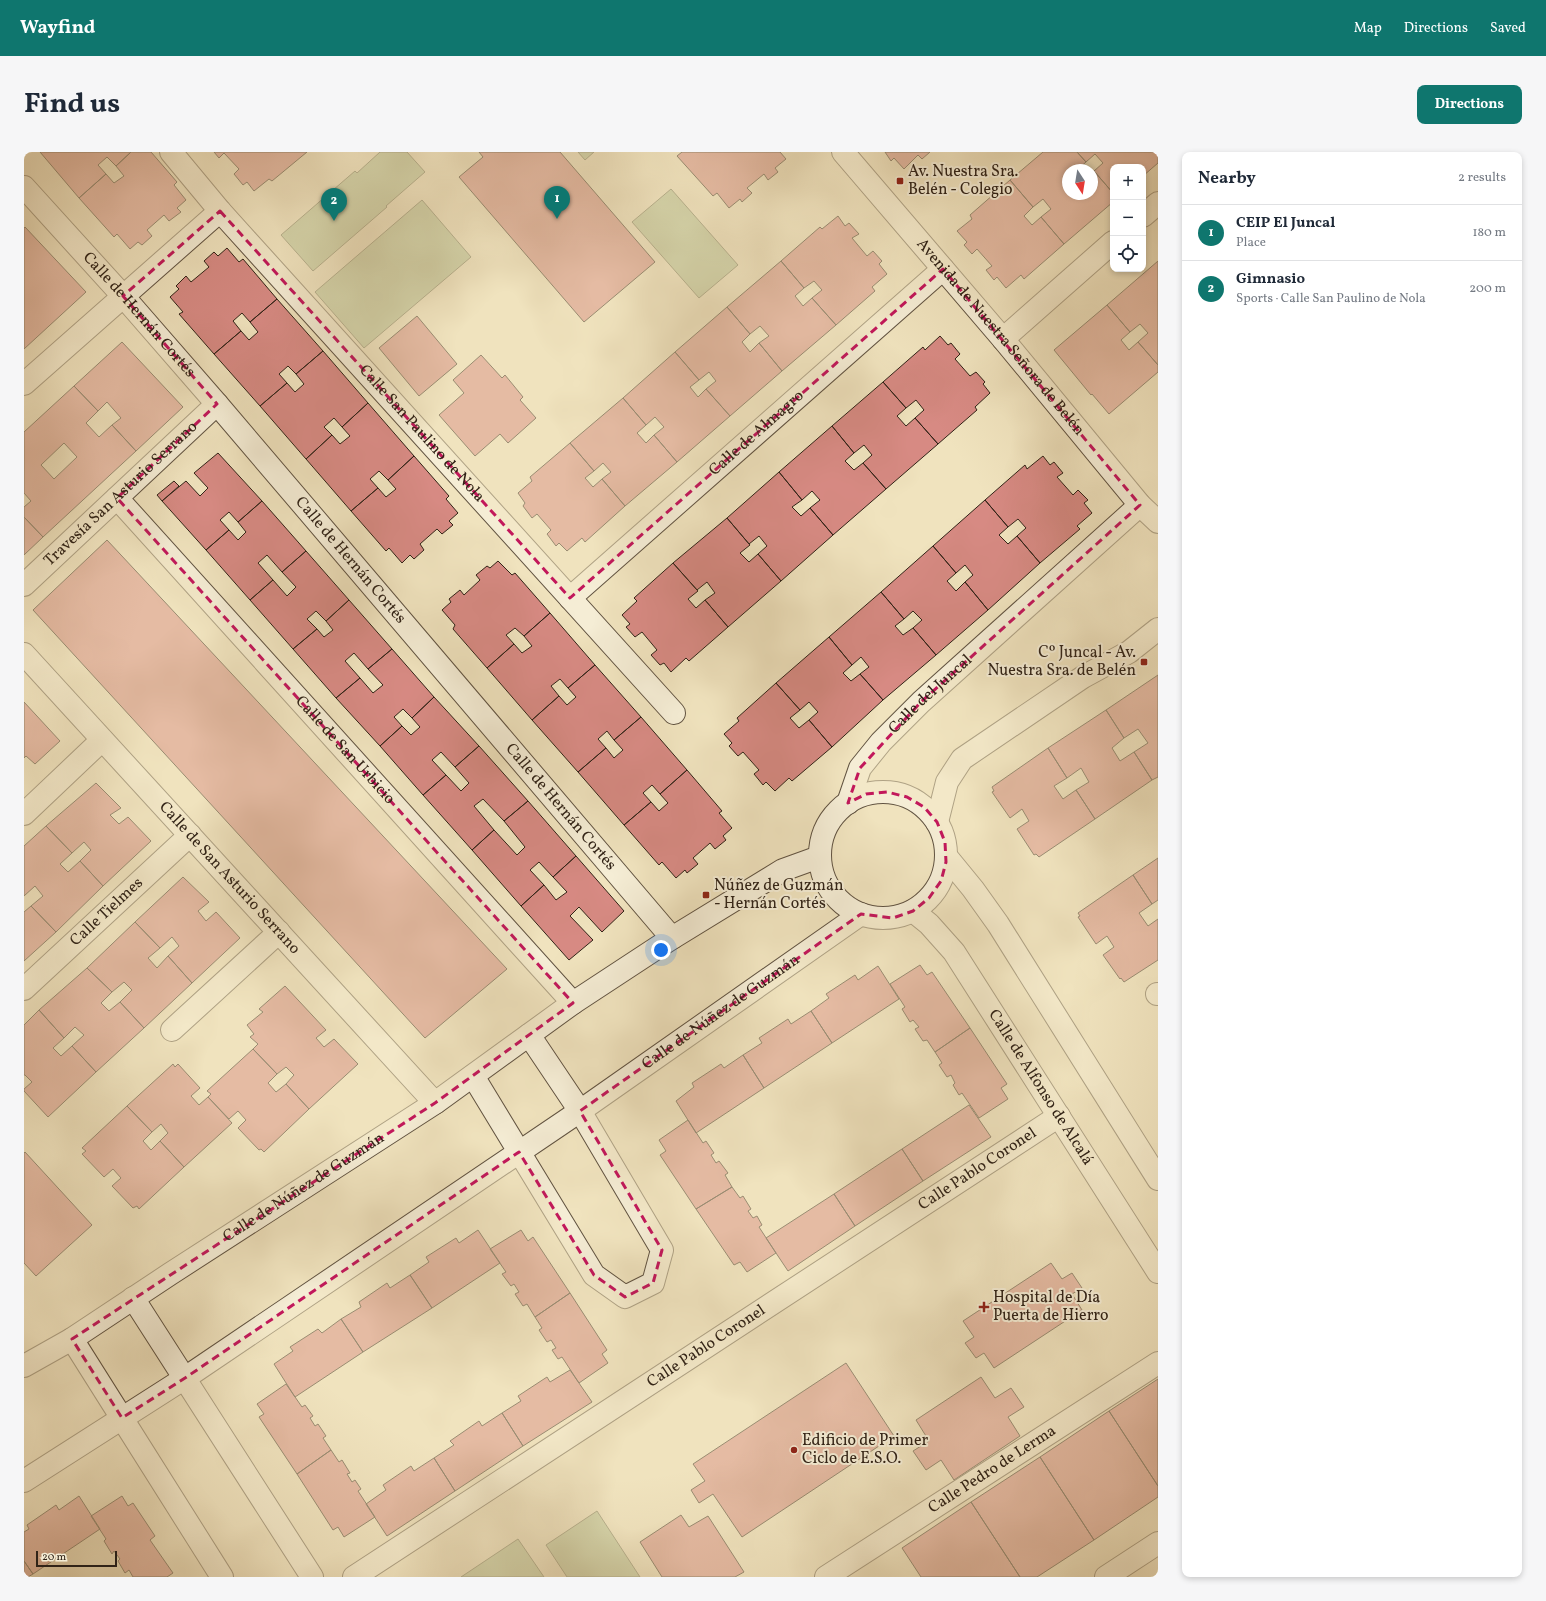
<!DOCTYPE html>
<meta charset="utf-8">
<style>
:root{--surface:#fff;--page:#f6f6f7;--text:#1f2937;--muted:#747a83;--line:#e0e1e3;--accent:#0f766e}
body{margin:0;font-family:Vollkorn,serif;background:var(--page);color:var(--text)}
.controls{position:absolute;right:12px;top:12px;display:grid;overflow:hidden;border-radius:8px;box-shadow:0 2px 6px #0003}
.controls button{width:36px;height:36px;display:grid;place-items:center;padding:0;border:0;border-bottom:1px solid var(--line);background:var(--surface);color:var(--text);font:20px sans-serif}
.compass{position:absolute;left:1038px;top:12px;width:36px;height:36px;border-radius:50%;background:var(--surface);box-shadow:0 2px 6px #0003;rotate:168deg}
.scale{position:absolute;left:12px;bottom:10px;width:81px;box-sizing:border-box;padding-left:4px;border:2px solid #312317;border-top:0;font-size:11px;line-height:14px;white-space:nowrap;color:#312317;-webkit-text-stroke:3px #f5edd5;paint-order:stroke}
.you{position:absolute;left:637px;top:798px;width:14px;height:14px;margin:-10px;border:3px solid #fff;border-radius:50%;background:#1a73e8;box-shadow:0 0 0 6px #1a73e833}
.badge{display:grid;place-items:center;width:26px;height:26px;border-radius:50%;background:var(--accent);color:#fff;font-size:13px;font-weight:700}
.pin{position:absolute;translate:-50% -33px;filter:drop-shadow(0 1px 2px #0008)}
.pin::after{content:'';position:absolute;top:21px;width:14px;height:12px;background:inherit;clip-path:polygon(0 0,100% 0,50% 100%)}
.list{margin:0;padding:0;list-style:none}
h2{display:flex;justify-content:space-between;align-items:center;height:52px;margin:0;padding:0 16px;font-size:17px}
h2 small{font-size:13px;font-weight:400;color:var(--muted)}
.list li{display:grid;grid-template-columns:26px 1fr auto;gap:12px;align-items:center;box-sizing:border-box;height:56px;padding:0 16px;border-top:1px solid var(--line)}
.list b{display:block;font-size:15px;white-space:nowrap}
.list p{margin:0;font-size:13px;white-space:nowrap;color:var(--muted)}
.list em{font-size:13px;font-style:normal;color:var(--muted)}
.icon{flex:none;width:22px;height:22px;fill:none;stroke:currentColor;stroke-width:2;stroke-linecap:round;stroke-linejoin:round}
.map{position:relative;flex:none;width:1134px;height:1425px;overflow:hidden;border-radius:8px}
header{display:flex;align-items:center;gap:24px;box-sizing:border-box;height:56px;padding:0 20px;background:var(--accent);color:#fff}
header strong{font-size:19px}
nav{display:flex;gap:22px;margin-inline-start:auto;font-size:14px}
.intro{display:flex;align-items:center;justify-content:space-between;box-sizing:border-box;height:96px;padding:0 24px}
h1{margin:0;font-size:28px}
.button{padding:10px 18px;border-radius:8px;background:var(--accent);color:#fff;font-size:14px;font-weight:700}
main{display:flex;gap:24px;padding:0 24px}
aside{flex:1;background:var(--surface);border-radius:8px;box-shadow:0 2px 6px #0003}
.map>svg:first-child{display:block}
.green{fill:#b7c494;stroke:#747456}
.building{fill:#d78a83;stroke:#312317;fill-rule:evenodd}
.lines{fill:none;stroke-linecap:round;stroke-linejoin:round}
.street-casing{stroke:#615341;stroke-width:24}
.street{stroke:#f5edd5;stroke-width:22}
.marked{fill:none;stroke:#c2185b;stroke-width:3;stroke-dasharray:8 5;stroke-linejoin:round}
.poi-dot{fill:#8f2418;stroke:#f5edd5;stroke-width:1.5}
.labels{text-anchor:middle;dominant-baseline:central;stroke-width:4;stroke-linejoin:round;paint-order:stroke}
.poi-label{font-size:16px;fill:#312317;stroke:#f5edd5;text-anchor:start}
.street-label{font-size:16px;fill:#312317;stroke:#f5edd5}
</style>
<header>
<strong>Wayfind</strong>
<nav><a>Map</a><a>Directions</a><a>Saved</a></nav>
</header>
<div class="intro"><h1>Find us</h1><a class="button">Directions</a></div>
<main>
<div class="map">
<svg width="1134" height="1425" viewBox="0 0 1134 1425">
<rect width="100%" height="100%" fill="#f0e3be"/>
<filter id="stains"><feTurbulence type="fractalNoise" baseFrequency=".005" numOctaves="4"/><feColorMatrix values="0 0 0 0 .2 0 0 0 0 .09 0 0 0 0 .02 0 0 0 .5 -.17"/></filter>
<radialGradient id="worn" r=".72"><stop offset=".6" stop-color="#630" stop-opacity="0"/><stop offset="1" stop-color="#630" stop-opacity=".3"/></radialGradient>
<path class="green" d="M356 0H383L401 20 362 54 363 55 289 119 257 83 331 19 333 21Z
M554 0H570L561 8Z
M647 37 714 113 675 146 608 70Z
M398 48 447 105 340 196 291 140Z
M573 1359 616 1425H543L522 1393Z
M494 1387 520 1425H437Z"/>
<path class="building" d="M16 0H107L92 14 83 5 74 13 82 22 55 46Z
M107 0H127L153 30 150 33 162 48 153 56 157 60 145 69 140 63 123 78 128 84 118 93 114 90 106 97 93 82 90 85 55 46 82 22 90 31 100 24 92 14Z
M190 0H283L248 29 245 27 230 39 223 30 219 33 210 22 215 17 200 1 195 6Z
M455 0H536L631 110 560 170 435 25 459 5Z
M658 0H756L762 7 751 16 754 20 744 28 740 22 723 36 728 41 718 50 716 47 705 56 693 41 689 44 653 4Z
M861 0H906L898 7 894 3 880 17 870 6 867 9Z
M1019 0H1053L1062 10 1053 18H1044V42H1068V21L1070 19 1089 41V50L1040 92 1017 65 1027 57 1019 47 1009 55 986 28Z
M1053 0H1134V11L1119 24V15H1089V41L1070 19 1079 11 1071 2 1062 10Z
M986 28 1009 55 1000 64 1008 73 1017 65 1040 92 1000 127 997 123 982 136 973 125 970 128 962 118 968 114 953 97 948 102 940 93 943 90 933 79 948 67 946 63Z
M814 64 821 74 825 71 835 82 828 86 843 104 849 99 858 109 855 112 863 122 848 135 851 139 812 173 788 146 798 138 790 129 780 136 757 109 796 75 798 77Z
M1 75 62 140 0 197V76Z
M203 96 215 110 219 107 253 147 226 170 218 161 209 169 217 179 190 202 155 162 159 160 146 145 155 137 152 134 162 124 167 130 185 115 180 109 190 100 194 104Z
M757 109 780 136 771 144 779 154 788 146 812 173 758 219 735 191 745 184 736 174 726 182 703 155Z
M1134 109V213L1114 190 1124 181 1116 172 1106 180 1083 153Z
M253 147 299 199 272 222 264 214 255 222 263 231 236 254 190 202 217 179 225 188 234 180 226 170Z
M1083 153 1106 180 1097 188 1105 198 1114 190 1134 213V220L1085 262 1068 242 1067 243 1030 198Z
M703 155 726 182 718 190 726 200 735 191 758 219 706 264 682 237 692 229 685 220 675 228 651 200Z
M393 164 433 212 395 244 355 196Z
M916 184 924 193 927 191 936 202 931 207 946 224 952 220 961 230 959 232 966 241 951 255 953 258 914 292 891 266 900 258 892 248 882 256 859 230 899 195 901 198Z
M98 190 159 255 112 299 88 273 97 266 83 250 74 259 50 234Z
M299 199 344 251 318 275 310 266 300 275 308 283 282 307 236 254 263 231 271 240 280 232 272 222Z
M651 200 675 228 666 235 674 245 682 237 706 264 653 310 630 283 640 275 631 265 622 273 599 246Z
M457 203 478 226 481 223 499 245 496 248 512 266 484 291 476 282 451 304 415 263 440 241 429 228Z
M859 230 882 256 873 264 882 274 891 266 914 292 862 337 839 311 848 303 840 293 830 301 808 274Z
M50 234 74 259 62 271 75 285 88 273 112 299 19 385 0 365V355L7 349 0 341V280ZM40 291 53 305 30 327 17 313Z
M599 246 622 273 613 281 622 291 630 283 653 310 601 354 578 327 587 320 579 311 570 319 546 291Z
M344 251 390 304 364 328 355 319 346 327 354 336 327 359 282 307 308 283 316 292 326 284 318 275Z
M808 274 830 301 821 309 830 318 839 311 862 337 809 383 786 356 796 348 788 339 778 348 755 320Z
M546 291 570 319 561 326 569 335 578 327 601 354 561 390 558 386 543 399 535 391 532 394 523 382 527 378 513 362 508 366 499 354 501 351 494 341 508 329 506 325Z
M194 301 238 349 214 370 205 360 196 368 205 378 182 398 138 349 162 329 176 344 184 336 170 321Z
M390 304 425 344 422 347 434 361 425 369 429 373 418 382 413 377 396 392 400 398 390 407 386 403 378 411 365 396 362 399 327 359 354 336 362 345 372 337 364 328Z
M1019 304 1026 313 1030 310 1039 321 1033 325 1049 343 1054 338 1064 348 1060 351 1068 361 1053 374 1056 377 1016 411 993 384 1002 376 994 367 984 375 961 348 1001 313 1003 317Z
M755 320 778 348 768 355 777 364 786 356 809 383 757 429 734 402 743 394 735 384 725 392 703 366Z
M150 329 155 334 138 349 133 343Z
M961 348 984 375 975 383 984 392 993 384 1016 411 964 458 941 430 949 423 941 413 932 421 909 394Z
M238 349 282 399 258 420 243 403 234 411 249 428 226 448 182 398 205 378 214 388 222 380 214 370Z
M0 365 19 385 0 403Z
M703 366 726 393 716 401 725 410 734 402 757 429 704 475 681 448 691 441 683 430 673 438 649 411Z
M83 388 483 817 401 886 9 458Z
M909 394 932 421 923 429 932 439 941 430 964 458 912 503 889 476 898 468 889 459 880 467 857 440Z
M282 399 325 448 302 469 292 459 283 467 293 477 269 497 226 448 249 428 263 444 272 435 258 420Z
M474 409 488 423 491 421 526 461 500 484 491 476 482 483 490 492 463 516 429 477 431 473 418 458 427 450 425 447 436 438 440 443 456 428 452 423 463 414 466 416Z
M649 411 674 439 664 447 672 456 681 448 704 475 665 509 662 506 647 520 640 511 636 513 627 503 633 498 618 480 611 485 602 475 606 472 598 463 613 449 610 446Z
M857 440 880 467 871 474 879 483 889 476 912 503 859 548 836 522 845 515 837 505 828 513 805 485Z
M325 448 368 497 344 517 330 501 321 509 336 526 312 546 269 497 293 477 300 485 309 478 302 469Z
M526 461 571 513 544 536 536 527 527 534 535 544 508 568 463 516 490 492 498 501 508 494 500 484Z
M805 485 828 513 819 521 827 529 836 522 859 548 808 595 785 568 794 560 785 550 776 558 752 531Z
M368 497 410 545 388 566 379 557 370 565 378 574 356 594 312 546 336 526 349 541 359 533 344 517Z
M571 513 617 565 590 588 583 579 574 587 582 596 554 620 508 568 535 544 543 553 552 545 544 536Z
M1134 523V625L1128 628 1110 600 1124 591 1114 577 1100 586 1082 558Z
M752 531 776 558 766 566 775 576 785 568 808 595 768 629 765 626 751 639 742 630 739 633 730 622 735 618 719 600 714 604 705 594 708 591 700 582 715 569 713 566Z
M410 545 455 594 431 615 417 600 408 608 422 623 399 643 356 594 378 574 387 583 396 575 388 566Z
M0 550 36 589 11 612 2 604 0 606Z
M1082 558 1100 586 1088 596 1096 609 1110 600 1128 628 1071 667 1052 638 1065 630 1057 616 1043 626 1024 596Z
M617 565 663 618 636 642 628 633 619 641 627 650 600 673 554 620 582 596 590 606 599 598 590 588Z
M455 594 504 649 480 669 459 647 450 654 470 678 448 698 399 643 422 623 437 639 445 631 431 615Z
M1024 596 1043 626 1030 634 1039 647 1052 638 1071 667 1015 705 1012 702 1010 703 993 677 1005 669 998 657 986 666 968 640 970 639 968 635Z
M663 618 698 659 695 661 708 676 699 684 702 688 691 697 686 691 669 706 674 712 663 721 661 718 652 726 638 710 635 713 600 673 627 650 635 659 644 651 636 642Z
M72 631 97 656 86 663 95 672 104 665 127 689 79 734 56 709 67 698 60 690 48 701 22 674Z
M504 649 552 704 529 725 515 710 506 718 520 733 497 754 448 698 470 678 493 703 501 695 480 669Z
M22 674 48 701 36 712 44 720 56 709 79 734 32 780 7 754 19 744 11 734 0 744V694Z
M552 704 600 759 578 780 555 755 546 764 569 788 545 808 497 754 520 733 532 748 543 740 529 725Z
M1134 706V748L1128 752 1109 723Z
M1109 723 1128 752 1115 761 1124 774 1134 767V808L1100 830 1097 826 1096 827 1079 803 1090 795 1083 784 1072 792 1054 765 1056 764 1054 761Z
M159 725 185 750 174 759 182 769 192 760 216 786 168 831 144 804 155 794 148 785 136 796 111 770Z
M7 754 32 780 0 809V760Z
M111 770 136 796 124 806 133 816 144 804 168 831 120 876 96 850 108 838 100 830 88 840 63 816Z
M896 813 903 823 908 820 946 876 911 900 903 888 899 889 891 877 895 875 889 868 886 870 878 857 881 855 866 832Z
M854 814 875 847 808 891 787 859 805 846 802 842 831 823 834 828Z
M63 816 88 840 77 851 85 859 96 850 120 876 72 920 48 894 60 883 51 875 40 886 15 858Z
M261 834 302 878 292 886 300 895 310 887 334 912 285 957 262 932 270 923 262 915 253 922 229 897 234 892 226 885 230 882 223 873 239 860 235 857Z
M15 858 40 886 29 896 37 904 48 894 72 920 24 965 0 939V937L8 930 1 923H0V873Z
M787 859 808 891 740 936 719 903 738 891 735 886 764 867 767 872Z
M946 876 983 932 977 936 984 947 955 966 938 941 935 943 929 933 931 931 927 923 923 925 915 913 918 911 911 900Z
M229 897 253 922 244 931 252 940 262 932 285 957 240 1000 237 997 235 998 214 976 222 968 214 959 205 967 184 945 187 942 183 939Z
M719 903 740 936 672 981 652 949 670 935 668 931 697 912 700 916Z
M149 912 151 915 154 912 176 936 167 944 175 953 184 945 208 971 160 1015 136 989 144 981 137 972 128 980 103 954Z
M945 953 967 985 899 1029 878 997Z
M103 954 128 980 119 989 127 998 136 989 160 1015 115 1057 113 1054 109 1056 88 1034 97 1026 89 1017 80 1025 58 1002 62 999 58 996Z
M664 968 679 991 682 989 690 1001 687 1003 692 1011 695 1009 704 1021 701 1023 708 1035 672 1057 636 1003 642 999 635 988Z
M878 997 899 1029 831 1074 810 1042Z
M1 1000 68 1073 12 1124 0 1111V1001Z
M708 1035 716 1046 719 1044 727 1057 724 1059 729 1066 733 1064 738 1073 735 1075 752 1101 723 1120 716 1110 710 1113 672 1057Z
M810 1042 831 1074 764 1119 742 1086Z
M454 1078 476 1111 408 1156 386 1123 405 1110 402 1105 432 1086 435 1091Z
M497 1078 504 1089 509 1085 546 1141 511 1165 503 1152 499 1154 491 1142 495 1140 490 1132 487 1134 478 1122 482 1120 466 1097Z
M1027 1111 1038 1127 1048 1121 1058 1136 1048 1142 1058 1158 970 1216 960 1201 952 1206 941 1191 950 1185 939 1169Z
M386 1123 408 1156 339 1200 317 1167 337 1155 335 1150 363 1131 366 1136Z
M546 1141 583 1198 578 1202 584 1211 555 1231 538 1205 534 1207 528 1198 532 1196 527 1188 523 1190 515 1178 518 1176 511 1165Z
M317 1167 339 1200 271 1245 250 1212 269 1199 266 1195 294 1177 298 1181Z
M822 1211 870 1284 718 1385 689 1342 675 1351 667 1338 681 1329 669 1312Z
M546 1218 568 1250 499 1294 478 1261 497 1249 494 1244 523 1225 526 1230Z
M957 1225 971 1246 987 1236 1000 1255 984 1265 996 1284 930 1328 917 1308 902 1318 889 1299 905 1289 892 1268Z
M1134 1227V1334L1085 1259Z
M262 1232 278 1255 281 1253 289 1264 286 1266 291 1274 294 1272 302 1284 299 1286 307 1298 273 1322 235 1265 240 1262 233 1252Z
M1085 1259 1134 1334V1345L1070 1388 1016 1305Z
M478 1261 499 1294 431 1339 410 1306 430 1293 426 1289 455 1269 458 1274Z
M307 1298 315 1310 318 1308 326 1321 323 1322 328 1330 331 1328 337 1337 334 1339 351 1365 320 1385 314 1375 309 1378 273 1322Z
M1016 1305 1070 1388 1013 1425H996L947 1350Z
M410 1306 431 1339 363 1384 342 1352 362 1338 359 1333 387 1314 390 1319Z
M55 1344 76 1377 9 1422 0 1409V1380L5 1377 3 1373 32 1353 35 1358Z
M98 1344 104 1354 109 1351 131 1384 126 1388 149 1421 143 1425H109L105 1418 101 1421 94 1409 96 1407 90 1399 88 1402 80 1389 82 1387 67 1364Z
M947 1350 996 1425H897L878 1396Z
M657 1363 665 1375 684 1364 720 1420 711 1425H638L616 1390Z
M0 1409 9 1422 4 1425H0Z"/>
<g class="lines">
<defs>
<g id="street">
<path id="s1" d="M147 0 196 59 650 561"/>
<path id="s2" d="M819 0 979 187 1116 353 1134 370"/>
<path id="s3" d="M0 35 99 144 193 252 648 786"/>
<path d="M1119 64 1134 51"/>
<path d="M979 187 1089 90"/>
<path d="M0 232 196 59"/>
<path id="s4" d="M93 346 549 851"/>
<path id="s5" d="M0 433 193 252"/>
<path id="s6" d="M546 446 919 117"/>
<path id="s7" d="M0 502 411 951"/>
<circle cx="859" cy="703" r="63"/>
<path id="s8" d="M824 651 836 616 857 590 897 550 1116 353"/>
<path d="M0 662 78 588"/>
<path d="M913 670 923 630 938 607 1059 525 1105 500 1134 477"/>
<path d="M922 704 949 737 974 772 1134 1027"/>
<path id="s9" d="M889 759 905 772 930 800 1134 1120"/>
<path id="s10" d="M0 837 166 683"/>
<path d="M1133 842H1134"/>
<path d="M148 878 255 780"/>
<path d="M449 924 570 1123 601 1145 629 1131 638 1098 556 959 505 883"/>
<path d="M109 1146 288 1425"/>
<path d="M48 1187 198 1425"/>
<path id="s11" d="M0 1214 48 1187 146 1122 411 951 549 851 648 786 759 718 795 705"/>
<path id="s12" d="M0 1329 161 1226 556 959 837 762"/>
<path id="s13" d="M330 1425 1035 964"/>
<path id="s14" d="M802 1425 1134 1211"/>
<path d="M1082 1425 1134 1391"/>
</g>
</defs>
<use href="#street" class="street-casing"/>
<use href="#street" class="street"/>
</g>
<path d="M0 0H1134V1425H0ZM196 59 546 446 919 117 1116 353 897 550 836 616 824 651 842 642 863 640 883 645 900 655 913 670 921 690 922 710 917 729 905 746 889 759 869 766 837 762 556 959 638 1098 629 1131 601 1145 570 1123 495 1000 161 1226 98 1266 48 1187 411 951 549 851 93 346 193 252 99 144Z" fill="#f0e3be" fill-opacity=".55" fill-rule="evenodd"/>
<path class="marked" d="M196 59 546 446 919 117 1116 353 897 550 836 616 824 651 842 642 863 640 883 645 900 655 913 670 921 690 922 710 917 729 905 746 889 759 869 766 837 762 556 959 638 1098 629 1131 601 1145 570 1123 495 1000 161 1226 98 1266 48 1187 411 951 549 851 93 346 193 252 99 144Z"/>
<g class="poi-dot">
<rect x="872" y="25" width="8" height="8" rx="2"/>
<rect x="1116" y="506" width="8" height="8" rx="2"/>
<rect x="678" y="739" width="8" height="8" rx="2"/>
<path d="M958 1149h4v4h4v4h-4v4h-4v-4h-4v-4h4z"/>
<circle cx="770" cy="1298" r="4"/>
</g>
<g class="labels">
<g class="poi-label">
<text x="884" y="20">Av. Nuestra Sra.<tspan x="884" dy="18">Belén - Colegio</tspan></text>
<text x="1112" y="501" text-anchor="end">Cº Juncal - Av.<tspan x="1112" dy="18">Nuestra Sra. de Belén</tspan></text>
<text x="690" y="734">Núñez de Guzmán<tspan x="690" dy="18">- Hernán Cortés</tspan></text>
<text x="969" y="1146">Hospital de Día<tspan x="969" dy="18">Puerta de Hierro</tspan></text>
<text x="778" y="1289">Edificio de Primer<tspan x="778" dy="18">Ciclo de E.S.O.</tspan></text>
</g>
<g class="street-label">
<text stroke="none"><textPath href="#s3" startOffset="172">Calle de Hernán Cortés</textPath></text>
<text stroke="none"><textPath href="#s2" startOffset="243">Avenida de Nuestra Señora de Belén</textPath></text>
<text stroke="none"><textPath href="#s1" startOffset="377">Calle San Paulino de Nola</textPath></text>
<text stroke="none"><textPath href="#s6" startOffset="249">Calle de Almagro</textPath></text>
<text stroke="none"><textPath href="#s5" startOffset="133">Travesía San Asturio Serrano</textPath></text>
<text stroke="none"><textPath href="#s3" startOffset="496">Calle de Hernán Cortés</textPath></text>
<text stroke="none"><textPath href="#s8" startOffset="139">Calle del Juncal</textPath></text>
<text stroke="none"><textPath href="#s4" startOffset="340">Calle de San Urbicio</textPath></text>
<text stroke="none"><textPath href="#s3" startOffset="820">Calle de Hernán Cortés</textPath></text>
<text stroke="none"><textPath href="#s7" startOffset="304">Calle de San Asturio Serrano</textPath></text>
<text stroke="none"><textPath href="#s10" startOffset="113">Calle Tielmes</textPath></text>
<text stroke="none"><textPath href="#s12" startOffset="840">Calle de Núñez de Guzmán</textPath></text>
<text stroke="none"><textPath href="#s9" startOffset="219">Calle de Alfonso de Alcalá</textPath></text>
<text stroke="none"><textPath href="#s13" startOffset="745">Calle Pablo Coronel</textPath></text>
<text stroke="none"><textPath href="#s11" startOffset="332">Calle de Núñez de Guzmán</textPath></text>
<text stroke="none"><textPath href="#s13" startOffset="421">Calle Pablo Coronel</textPath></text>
<text stroke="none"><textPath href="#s14" startOffset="198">Calle Pedro de Lerma</textPath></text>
</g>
</g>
<rect width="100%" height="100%" filter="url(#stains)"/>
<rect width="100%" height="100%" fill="url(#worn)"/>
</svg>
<div class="controls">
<button>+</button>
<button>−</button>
<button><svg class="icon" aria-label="locate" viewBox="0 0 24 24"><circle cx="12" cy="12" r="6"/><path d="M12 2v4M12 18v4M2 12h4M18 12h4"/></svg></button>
</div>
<svg class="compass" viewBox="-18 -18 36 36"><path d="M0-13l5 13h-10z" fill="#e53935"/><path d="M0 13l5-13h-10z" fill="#747a83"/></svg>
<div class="scale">20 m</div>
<div class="you"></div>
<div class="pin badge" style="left:533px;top:67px">1</div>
<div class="pin badge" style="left:310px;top:69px">2</div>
</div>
<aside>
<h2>Nearby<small>2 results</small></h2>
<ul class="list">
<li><span class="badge">1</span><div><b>CEIP El Juncal</b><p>Place</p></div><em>180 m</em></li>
<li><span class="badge">2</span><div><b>Gimnasio</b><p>Sports · Calle San Paulino de Nola</p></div><em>200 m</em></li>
</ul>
</aside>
</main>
